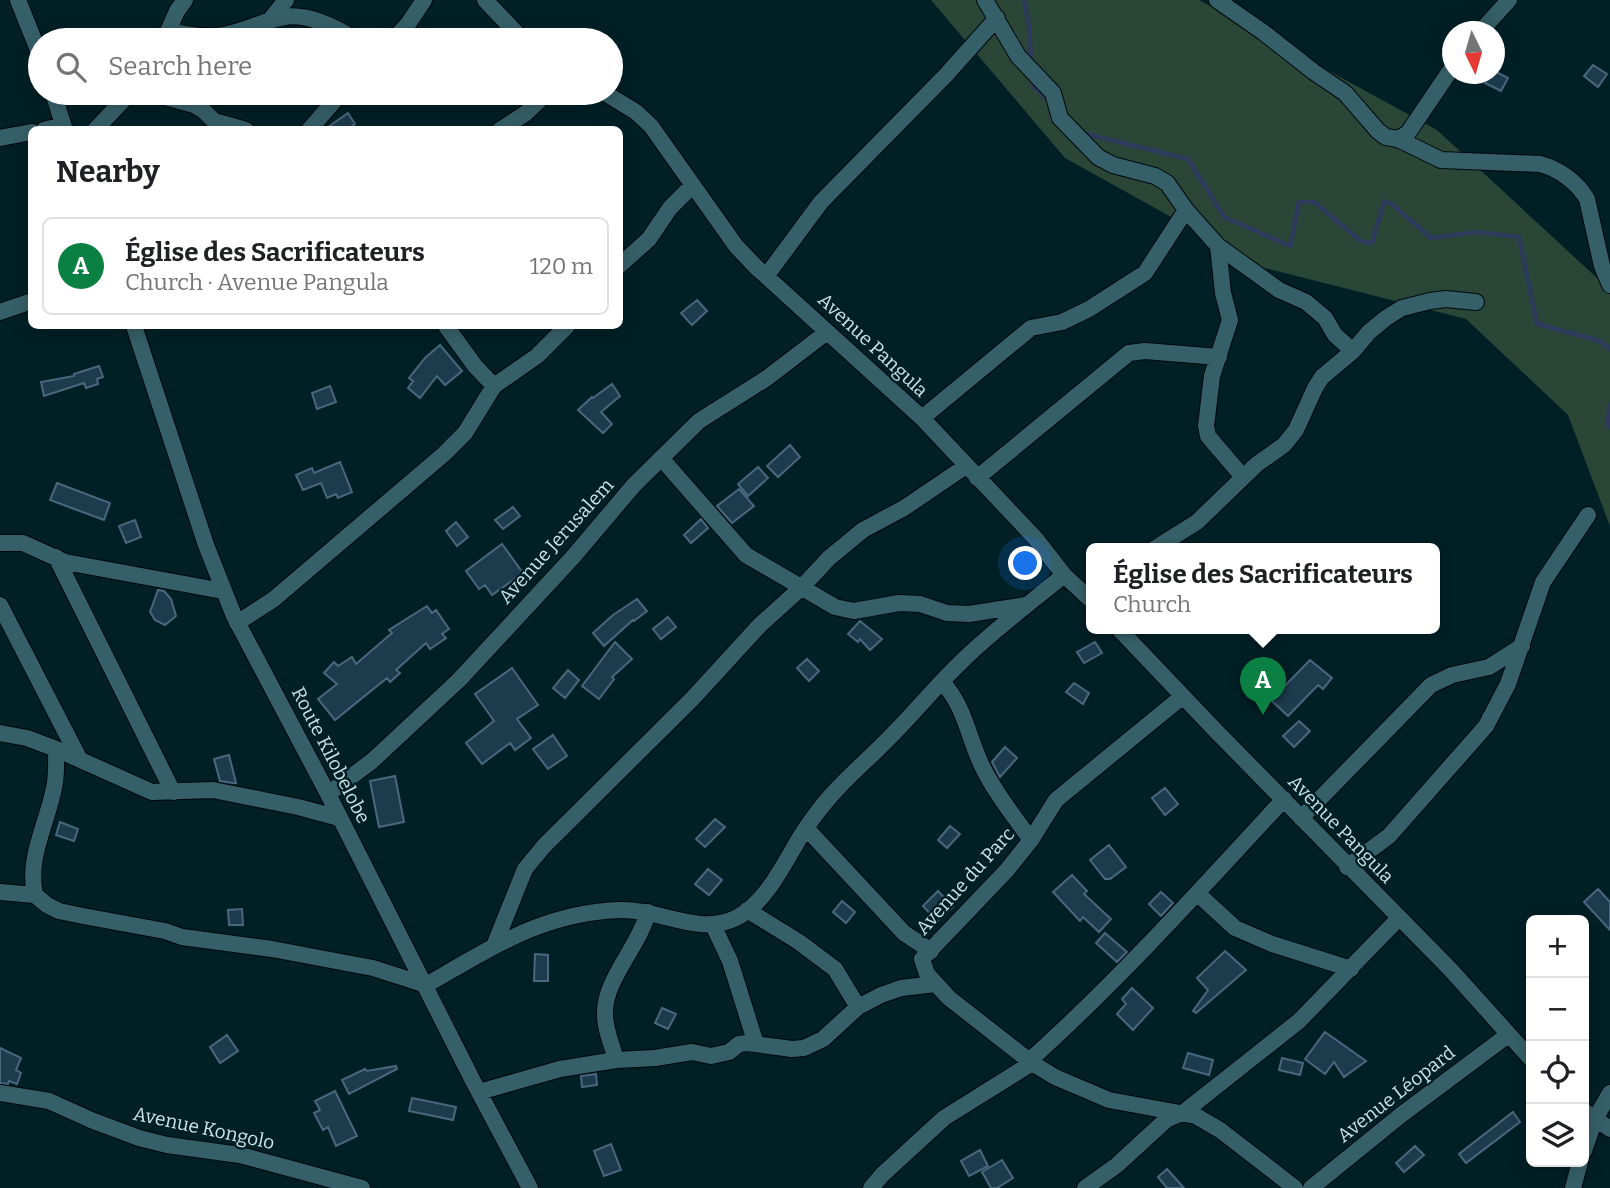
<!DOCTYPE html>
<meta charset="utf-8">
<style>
:root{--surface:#fff;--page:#f6f6f6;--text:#202124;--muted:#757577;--line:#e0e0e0;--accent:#0b8043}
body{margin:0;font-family:Bitter,serif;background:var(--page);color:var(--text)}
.controls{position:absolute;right:21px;bottom:21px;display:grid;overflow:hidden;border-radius:10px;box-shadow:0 4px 18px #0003}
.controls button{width:63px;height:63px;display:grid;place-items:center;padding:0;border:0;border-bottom:2px solid var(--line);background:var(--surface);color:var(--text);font:35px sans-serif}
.compass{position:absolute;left:1442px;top:21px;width:63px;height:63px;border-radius:50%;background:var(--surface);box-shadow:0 4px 18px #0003;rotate:175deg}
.you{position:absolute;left:1026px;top:564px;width:24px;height:24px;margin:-18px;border:5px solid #fff;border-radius:50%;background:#1a73e8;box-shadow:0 0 0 10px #1a73e833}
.badge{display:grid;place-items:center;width:46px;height:46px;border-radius:50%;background:var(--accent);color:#fff;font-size:23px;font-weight:700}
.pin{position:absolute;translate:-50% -58px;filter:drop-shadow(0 2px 4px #0008)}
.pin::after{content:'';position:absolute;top:37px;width:24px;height:21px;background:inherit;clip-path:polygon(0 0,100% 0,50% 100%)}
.popup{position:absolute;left:1086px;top:543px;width:354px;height:91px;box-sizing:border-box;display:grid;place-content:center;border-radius:10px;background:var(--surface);filter:drop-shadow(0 2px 5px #0005);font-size:23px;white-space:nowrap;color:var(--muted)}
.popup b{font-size:26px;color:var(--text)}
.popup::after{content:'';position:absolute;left:50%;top:100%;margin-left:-14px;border:14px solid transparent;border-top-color:var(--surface)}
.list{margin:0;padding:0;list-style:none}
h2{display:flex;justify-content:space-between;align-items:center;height:91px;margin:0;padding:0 28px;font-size:30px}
h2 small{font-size:23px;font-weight:400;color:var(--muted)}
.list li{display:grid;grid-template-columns:46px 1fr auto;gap:21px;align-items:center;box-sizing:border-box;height:98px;margin:0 14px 14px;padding:0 14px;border:2px solid var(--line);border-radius:10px}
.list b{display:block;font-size:26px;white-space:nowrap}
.list p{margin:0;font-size:23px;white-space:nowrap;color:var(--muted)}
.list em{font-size:23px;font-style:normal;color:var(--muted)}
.icon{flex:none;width:38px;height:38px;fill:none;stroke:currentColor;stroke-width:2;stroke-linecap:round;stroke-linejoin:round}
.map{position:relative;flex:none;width:1610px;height:1188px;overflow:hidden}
.search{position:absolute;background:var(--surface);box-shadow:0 4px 18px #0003;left:28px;top:28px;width:595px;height:77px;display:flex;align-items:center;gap:18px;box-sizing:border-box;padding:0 24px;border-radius:38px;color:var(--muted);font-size:26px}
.panel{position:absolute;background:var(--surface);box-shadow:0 4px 18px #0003;left:28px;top:126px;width:595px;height:203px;border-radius:10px}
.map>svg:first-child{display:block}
.green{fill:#294636}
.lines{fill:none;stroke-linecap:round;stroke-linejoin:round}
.stream{stroke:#2d3a5c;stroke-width:4.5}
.building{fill:#1e3b4e;stroke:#49677d;stroke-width:2}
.minor-casing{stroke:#00080d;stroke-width:18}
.minor{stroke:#366069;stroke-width:16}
.labels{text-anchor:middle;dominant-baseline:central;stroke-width:5;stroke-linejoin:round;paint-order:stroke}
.street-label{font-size:19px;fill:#cce2e7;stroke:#002026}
</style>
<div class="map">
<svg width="1610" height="1188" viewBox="0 0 1610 1188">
<rect width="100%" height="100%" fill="#002026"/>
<path class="green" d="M931 0H1199L1437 130 1610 290V526L1568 415 1466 319 1261 267 1065 158Z"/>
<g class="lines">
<path class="stream" d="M1024 0 1029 25 1031 62
M1032 78 1033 86 1050 103
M1082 133 1188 159 1224 217 1290 246 1299 202H1314L1362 242 1372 243 1384 201 1393 205 1431 238 1477 232 1519 237 1537 324 1600 341 1610 349
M1610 405 1607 425 1610 427"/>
</g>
<path class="building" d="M1593 65 1607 74 1598 87 1584 76Z
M1494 71 1508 78 1501 91 1485 83 1490 74H1494Z
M348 113 355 124 347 130H324Z
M697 300 707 311 692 325 681 313Z
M440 345 462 371 445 385 437 376 420 398 408 388 413 381 409 378 425 358Z
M99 366 103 377 97 379 98 384 86 388 84 383 44 396 41 382 74 376V374Z
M612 384 620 396 601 412 612 424 603 433 578 410 592 397 593 398Z
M330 386 336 402 317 409 312 393Z
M790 445 800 457 778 477 767 466Z
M340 462 352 492 338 498 336 494 327 498 321 483 303 490 296 475 312 468 314 473Z
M758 467 768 478 748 496 738 484Z
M57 483 110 503 104 520 50 500Z
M739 489 754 506 732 523 717 506Z
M513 507 520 516 503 529 495 520Z
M701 519 708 528 691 543 684 535Z
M135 520 141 537 126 543 119 526Z
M456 522 468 537 457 546 446 531Z
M502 544 523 573 492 595 485 585 479 589 466 571Z
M158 590 164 591 171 599 176 616 165 625 155 620 150 612Z
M637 599 647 611 634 621 633 620 604 646 593 633 613 615Z
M427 606 432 613 436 610 449 629 442 634 446 638 430 649 426 643 396 670 400 673 390 682 387 678 335 720 318 699 337 684 324 673 334 662 338 666 352 657 356 664 392 633 389 630Z
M668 617 676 627 661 639 653 629Z
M860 621 882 639 870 650 860 639 858 642 848 634Z
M615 642 632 659 612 677 614 679 599 699 582 686Z
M1095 642 1102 653 1084 663 1077 652Z
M807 659 819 671 809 681 797 668Z
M1310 660 1332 678 1323 689 1318 685 1288 716 1271 700Z
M512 668 538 705 517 719 531 738 515 750 510 743 482 764 466 743 494 721 475 694Z
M568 670 579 680 565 698 553 688Z
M1074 683 1089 693 1083 704 1066 692Z
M1299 721 1310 731 1294 747 1283 736Z
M553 735 567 756 548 769 533 749Z
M1005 747 1017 758 1000 777 992 762Z
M229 755 236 783H233L220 781 214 759Z
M395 776 404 822 379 827 370 781Z
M1165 788 1178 804 1165 815 1152 798Z
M715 819 725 827 705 847 696 839Z
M60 822 78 829 74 841 56 835Z
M950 826 960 834 947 848 938 840Z
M1109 845 1126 867 1110 879H1105L1090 860Z
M708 869 722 880 709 895 695 884Z
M1072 875 1087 891 1084 894 1111 919 1099 932 1083 917 1080 921 1053 892Z
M1598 889 1610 902V930L1584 902Z
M938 891 953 907 937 921 923 906Z
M1161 892 1173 903 1161 916 1149 904Z
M842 901 855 912 846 923 833 912Z
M242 909 243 925H229L228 910Z
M1105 933 1127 952 1117 962 1096 943Z
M1225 951 1246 970 1196 1013 1193 1011 1208 990 1197 978Z
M535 954 548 955V981H534Z
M1132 988 1153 1008 1133 1030 1117 1014 1126 1004 1122 999Z
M662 1008 676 1014 668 1029 655 1023Z
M1325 1032 1366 1061 1344 1077 1334 1062 1325 1074 1305 1059Z
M227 1035 238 1051 220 1063 210 1047Z
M0 1048 21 1058 16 1070 21 1073 17 1084 9 1081 8 1084 0 1083Z
M1188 1053 1213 1060 1209 1075 1183 1068Z
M1282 1058 1303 1063 1300 1075 1279 1070Z
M396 1066 397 1069 349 1094 342 1080 365 1069 367 1071Z
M596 1074 597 1085 582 1087 581 1076Z
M335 1091 357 1136 336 1146 328 1127 323 1130 314 1113 320 1110 315 1101Z
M412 1098 456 1107 453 1120 409 1111Z
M1513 1112 1520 1122 1466 1163 1459 1154Z
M611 1144 621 1170 604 1176 594 1151Z
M1415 1146 1424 1155 1404 1172 1396 1163Z
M980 1150 988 1166 969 1176 961 1161Z
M1002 1160 1013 1178 997 1188H991L982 1172Z
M1167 1169 1184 1188H1167L1158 1177Z"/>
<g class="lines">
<defs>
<path id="minor" d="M18 0 40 55
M485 0 523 40
M985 0 1018 56 1053 93 1060 118 1098 157 1113 165 1155 176 1167 183 1186 210 1218 246 1279 290 1306 302 1325 318 1335 335 1353 351
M1217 0 1263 32 1314 72 1345 93 1378 131 1386 137 1398 139 1441 160 1540 164C1559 169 1577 182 1587 199L1602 266 1610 285
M270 20 286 0
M168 31C184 34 201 38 217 36 242 33 261 21 284 17 307 13 336 27 355 40
M1480 32 1509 0
M165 38 177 11 185 0
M393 40 408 24 424 0
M53 93 65 130
M151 93 194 105 204 111 214 121 246 130
M605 93 636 112 651 126 736 246 756 267 922 418 1036 539 1064 575 1092 601
M44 130 63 125
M95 130 130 93
M309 130 341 93
M500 130 526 113 547 93
M0 138 32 132
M1398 139 1408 133 1452 68
M1218 246 1223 293 1230 320 1212 376 1206 426 1208 436 1243 477
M620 265 649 239 670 208 693 185
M767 275 821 202 946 75 997 18
M0 312 32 301
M134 326 206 545 234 616 328 794 473 1081 530 1188
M446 326 475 366 494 386
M922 418 1031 328 1062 322 1089 309 1145 273 1186 210
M661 458 746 555 835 607 854 611 899 603 920 604 947 613 969 614 1026 605
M977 478 1129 353 1145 351 1219 357
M0 543H23L65 562 223 591
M1154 549 1197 522 1257 464 1284 445 1296 430 1315 388 1322 377 1353 351 1369 332 1386 318 1402 308 1430 301 1446 299 1476 302
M56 557 173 792
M0 605 80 760
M237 623 274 599 444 454 465 433 494 386 537 356 567 326
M1119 629 1215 730 1450 969 1531 1059
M942 682C965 706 968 737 982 766 995 793 1014 816 1031 840
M1183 696 1056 800 1031 840 1007 870 922 959 927 974 949 998 1032 1063 1055 1077 1109 1100 1196 1116 1220 1130 1295 1188
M0 733 27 738 56 749 152 792 213 790 298 807 339 818
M56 749C56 762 57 775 54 788 47 824 27 857 35 895L47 905 59 911 83 916 165 931 182 937 272 949 373 968 426 985C491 948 544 912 621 910 660 909 699 936 736 918 768 902 785 860 804 831 814 816 827 799 840 786 857 768 876 752 893 734 916 711 936 686 959 664 991 632 1029 604 1064 575
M328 794 372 761 459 680 573 557 634 485 699 421 767 378 827 332
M1301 818 1431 685 1452 675 1489 667 1522 646
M806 828 904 933 931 951
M1347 867 1389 836 1486 726 1508 684 1543 582 1588 515
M0 892 35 895
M1197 893 1235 928 1272 944 1351 969
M747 910 799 942 835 969 858 1007
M713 925 730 961 756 1044
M494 946 525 869 544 846 693 698 760 625 802 587 829 558 863 530 904 508 966 466
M616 1060C612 1044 604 1028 605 1012 605 979 640 945 648 912
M1029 1061C1120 979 1201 889 1284 799
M479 1092 560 1069 616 1060 655 1058 692 1052 711 1056 729 1052 739 1044 747 1043 792 1049 804 1048 823 1039 858 1007 881 995 901 988 936 984
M0 1093 49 1101 91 1120 139 1138 167 1145 240 1155 362 1188
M1584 1111 1610 1129
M1584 1151 1595 1119 1610 1093
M871 1188 882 1175 944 1118 1032 1063
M1085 1188 1117 1165 1166 1120 1184 1112 1299 1021 1399 918
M1311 1188 1401 1115 1508 1035
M1573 1188 1580 1162"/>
</defs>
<use href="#minor" class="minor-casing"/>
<use href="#minor" class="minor"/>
</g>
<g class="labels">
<g class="street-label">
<text transform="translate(873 345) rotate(43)">Avenue Pangula</text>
<text transform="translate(556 541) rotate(-48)">Avenue Jerusalem</text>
<text transform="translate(331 755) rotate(63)">Route Kilobelobe</text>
<text transform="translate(1341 829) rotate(46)">Avenue Pangula</text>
<text transform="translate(965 881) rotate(-48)">Avenue du Parc</text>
<text transform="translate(1396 1094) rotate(-38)">Avenue Léopard</text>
<text transform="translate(204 1128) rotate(12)">Avenue Kongolo</text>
</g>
</g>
</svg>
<div class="controls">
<button>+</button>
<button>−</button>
<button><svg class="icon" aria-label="locate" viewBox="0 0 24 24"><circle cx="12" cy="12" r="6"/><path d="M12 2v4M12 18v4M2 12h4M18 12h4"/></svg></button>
<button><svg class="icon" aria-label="layers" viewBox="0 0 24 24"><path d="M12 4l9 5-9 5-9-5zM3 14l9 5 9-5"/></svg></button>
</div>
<svg class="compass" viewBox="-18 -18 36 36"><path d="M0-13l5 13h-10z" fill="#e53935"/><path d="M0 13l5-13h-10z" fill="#757577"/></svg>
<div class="you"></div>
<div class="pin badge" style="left:1263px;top:715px">A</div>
<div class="popup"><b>Église des Sacrificateurs</b>Church</div>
<div class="search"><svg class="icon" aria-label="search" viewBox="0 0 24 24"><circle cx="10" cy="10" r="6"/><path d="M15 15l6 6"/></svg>Search here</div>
<section class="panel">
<h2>Nearby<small></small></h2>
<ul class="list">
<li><span class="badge">A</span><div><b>Église des Sacrificateurs</b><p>Church · Avenue Pangula</p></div><em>120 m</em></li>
</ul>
</section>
</div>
